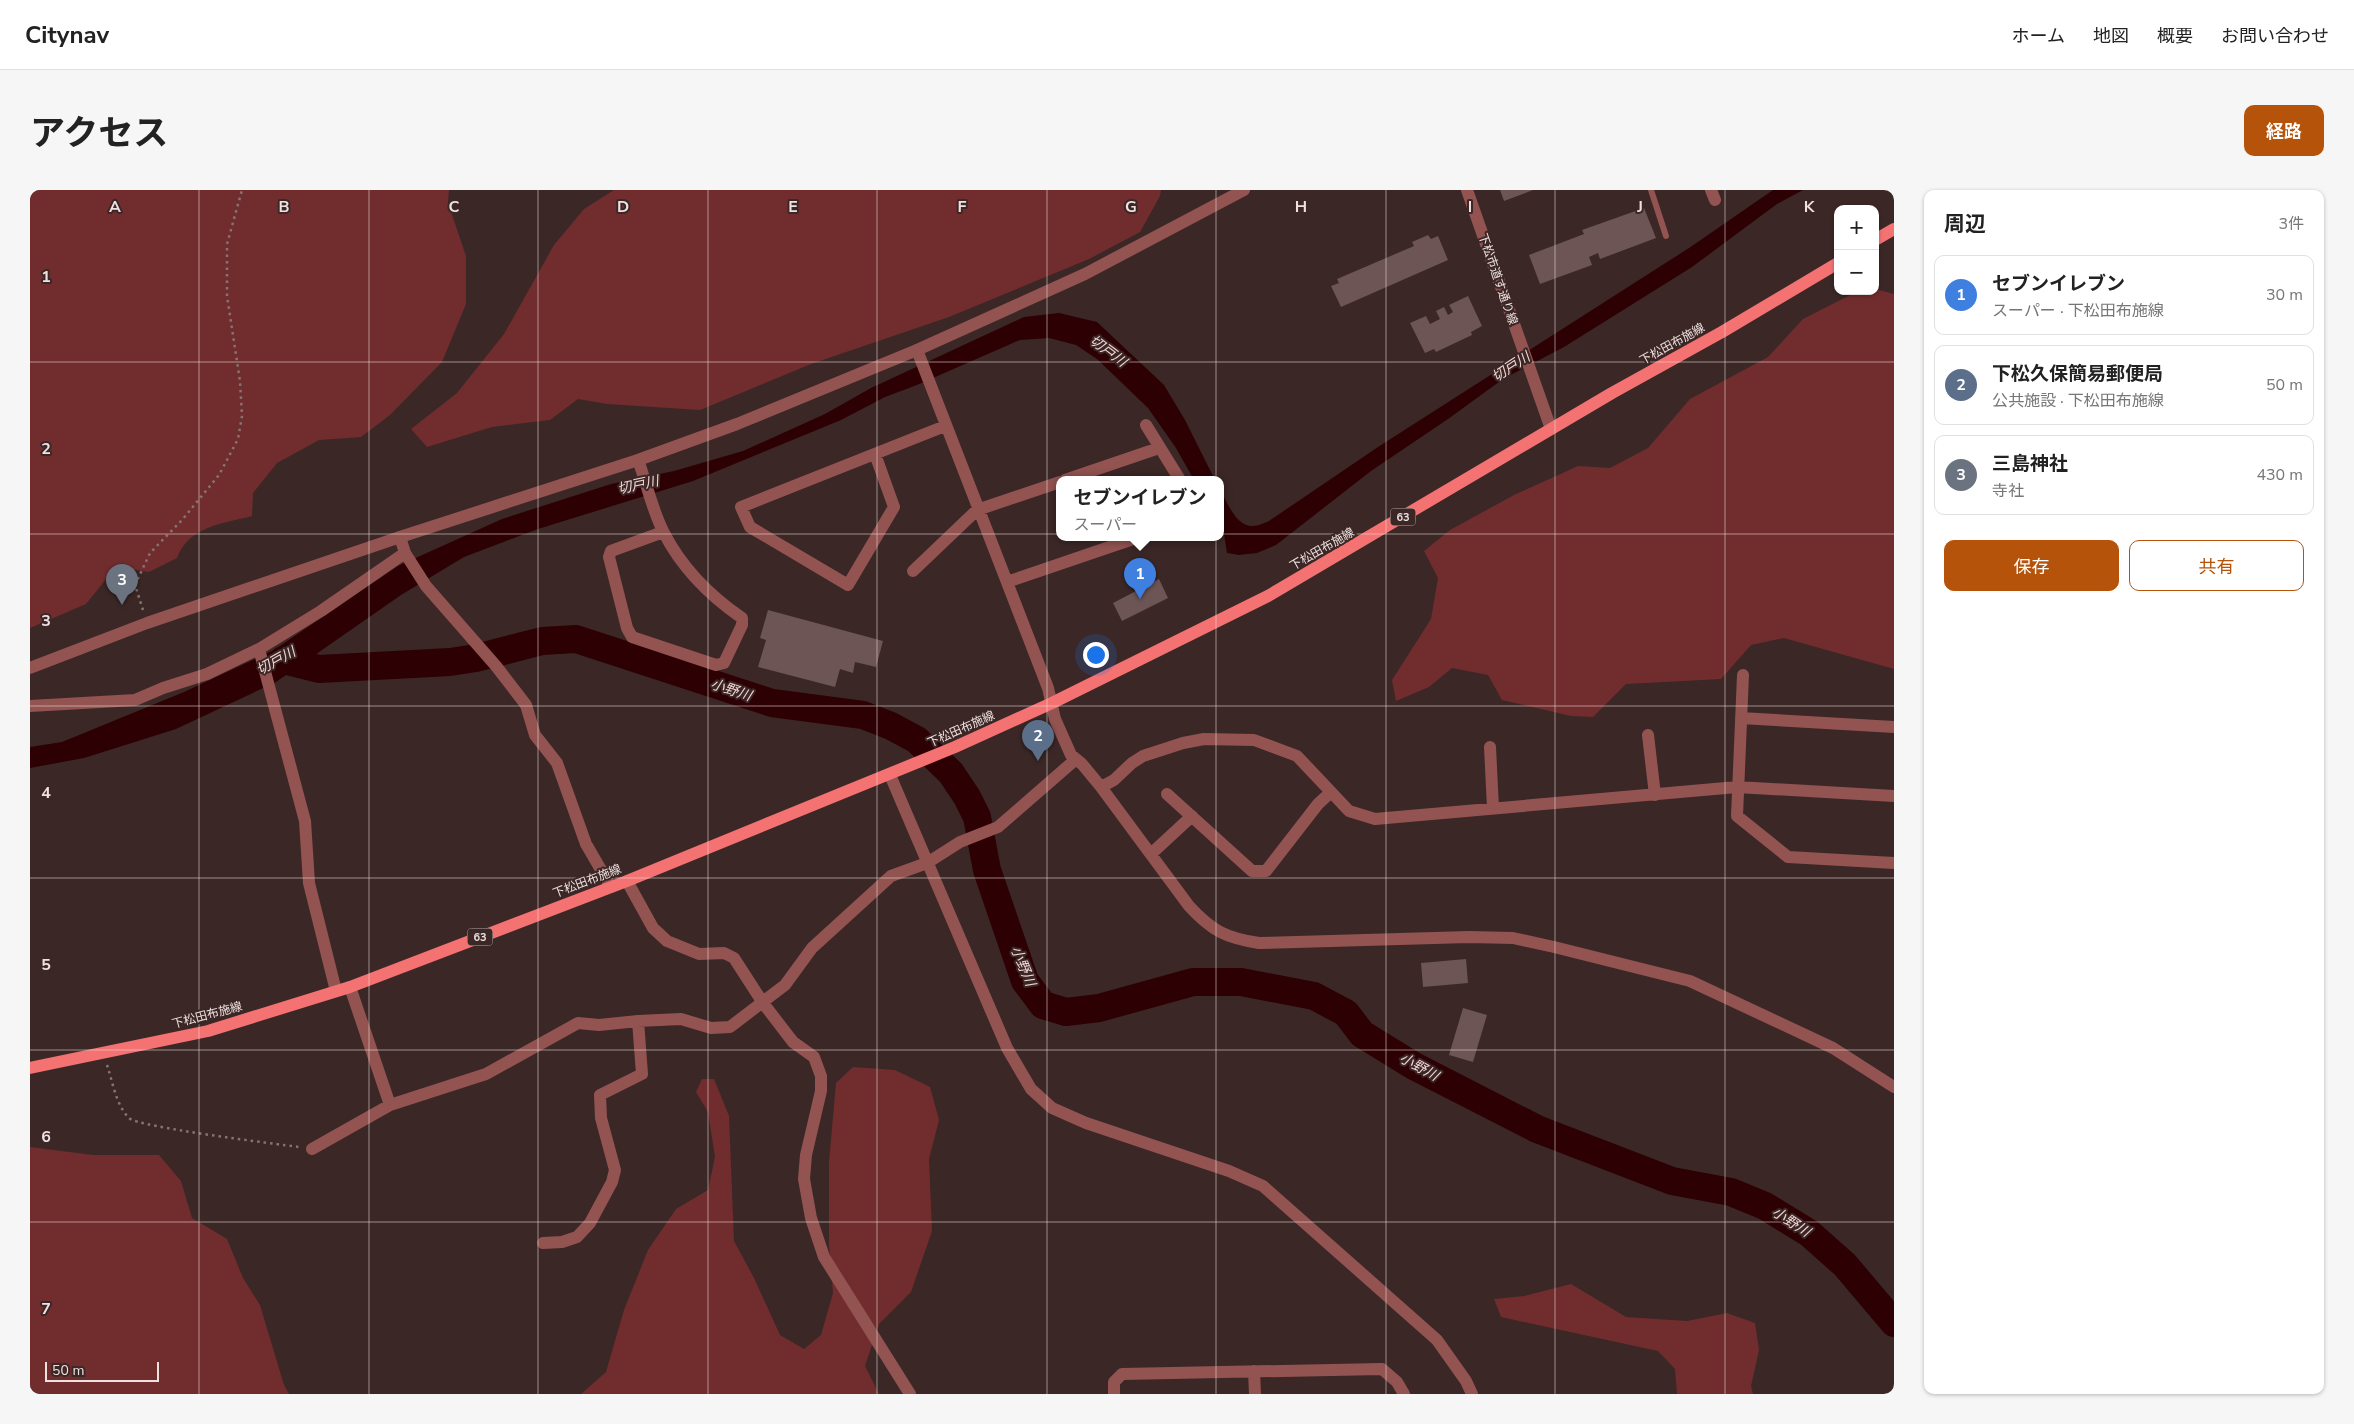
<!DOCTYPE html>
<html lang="ja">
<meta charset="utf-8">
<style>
:root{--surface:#fff;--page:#f6f6f6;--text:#222;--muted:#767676;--line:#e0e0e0;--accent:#b45309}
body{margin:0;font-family:"Nunito Sans","Noto Sans JP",sans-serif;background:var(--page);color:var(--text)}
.controls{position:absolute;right:15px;top:15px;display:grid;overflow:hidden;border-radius:10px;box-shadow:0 1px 4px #0004}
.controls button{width:45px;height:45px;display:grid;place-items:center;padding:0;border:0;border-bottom:1px solid var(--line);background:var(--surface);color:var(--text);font:25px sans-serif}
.scale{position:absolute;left:15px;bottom:12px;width:114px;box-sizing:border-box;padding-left:5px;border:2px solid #efe1e0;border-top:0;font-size:14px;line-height:18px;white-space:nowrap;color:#efe1e0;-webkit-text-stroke:4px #3b2726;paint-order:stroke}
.you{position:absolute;left:1065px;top:464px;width:18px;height:18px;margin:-12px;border:4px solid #fff;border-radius:50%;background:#1a73e8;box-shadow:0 0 0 8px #1a73e833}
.badge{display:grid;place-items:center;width:32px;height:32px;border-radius:50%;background:var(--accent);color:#fff;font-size:16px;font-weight:700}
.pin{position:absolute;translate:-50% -41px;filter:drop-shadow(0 1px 2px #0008)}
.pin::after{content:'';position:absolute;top:26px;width:18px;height:15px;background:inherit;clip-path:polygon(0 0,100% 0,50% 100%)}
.popup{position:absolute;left:1026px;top:286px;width:168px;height:65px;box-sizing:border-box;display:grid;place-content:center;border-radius:10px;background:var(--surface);filter:drop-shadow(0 1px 4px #0005);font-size:16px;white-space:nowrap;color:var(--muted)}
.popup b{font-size:19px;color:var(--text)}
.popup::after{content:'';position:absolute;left:50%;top:100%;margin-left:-10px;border:10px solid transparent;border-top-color:var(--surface)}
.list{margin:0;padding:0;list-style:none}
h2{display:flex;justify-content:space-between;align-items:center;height:65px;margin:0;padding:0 20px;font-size:21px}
h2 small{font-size:16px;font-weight:400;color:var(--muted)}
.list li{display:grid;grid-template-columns:32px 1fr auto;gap:15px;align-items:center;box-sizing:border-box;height:80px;margin:0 10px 10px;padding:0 10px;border:1px solid var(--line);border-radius:10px}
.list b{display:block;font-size:19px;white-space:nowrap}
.list p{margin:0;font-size:16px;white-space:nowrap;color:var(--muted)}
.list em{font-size:16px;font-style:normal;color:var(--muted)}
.actions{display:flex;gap:10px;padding:15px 20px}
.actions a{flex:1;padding:11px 0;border:1px solid var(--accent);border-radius:10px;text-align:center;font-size:18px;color:var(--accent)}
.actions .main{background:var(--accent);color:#fff}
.map{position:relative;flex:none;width:1864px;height:1204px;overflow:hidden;border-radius:10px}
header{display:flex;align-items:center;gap:30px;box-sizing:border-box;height:70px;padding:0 25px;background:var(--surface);border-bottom:1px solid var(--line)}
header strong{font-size:24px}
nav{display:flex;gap:28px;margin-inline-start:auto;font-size:18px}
.intro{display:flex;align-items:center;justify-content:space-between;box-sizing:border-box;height:120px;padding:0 30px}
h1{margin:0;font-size:35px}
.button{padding:12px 22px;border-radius:10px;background:var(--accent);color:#fff;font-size:18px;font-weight:700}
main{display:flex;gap:30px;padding:0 30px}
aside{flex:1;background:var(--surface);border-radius:10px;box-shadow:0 1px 4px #0004}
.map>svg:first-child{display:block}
.green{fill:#712d2e}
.water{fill:#2d0003}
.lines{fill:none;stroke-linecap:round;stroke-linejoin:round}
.river{stroke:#2d0003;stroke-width:28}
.building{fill:#6c5554}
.path{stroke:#867473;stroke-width:2.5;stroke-dasharray:2.5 4;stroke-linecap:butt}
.service{stroke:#925351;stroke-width:6}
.minor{stroke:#925351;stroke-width:12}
.tertiary{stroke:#925351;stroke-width:12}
.primary{stroke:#f47272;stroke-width:12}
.grid{fill:none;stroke:#efe1e0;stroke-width:1;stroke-opacity:0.55}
.labels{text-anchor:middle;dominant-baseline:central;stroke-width:4;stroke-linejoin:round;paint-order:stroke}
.shield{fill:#3b2726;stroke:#b9a9a8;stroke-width:1}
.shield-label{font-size:11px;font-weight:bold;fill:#efe1e0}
.street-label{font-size:12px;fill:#efe1e0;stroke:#3b2726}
.water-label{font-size:14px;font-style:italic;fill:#f5d8d6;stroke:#3b2726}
.grid-label{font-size:16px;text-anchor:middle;font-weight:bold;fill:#efe1e0;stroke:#3b2726;stroke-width:4;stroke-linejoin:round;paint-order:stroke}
</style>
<header>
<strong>Citynav</strong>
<nav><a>ホーム</a><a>地図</a><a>概要</a><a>お問い合わせ</a></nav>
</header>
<div class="intro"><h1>アクセス</h1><a class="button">経路</a></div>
<main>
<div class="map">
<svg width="1864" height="1204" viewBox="0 0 1864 1204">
<rect width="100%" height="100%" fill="#3b2726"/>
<path class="green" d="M0 0H419L418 13 436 66V114L412 172 360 225 331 247 289 250 247 273 223 303 222 326C192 334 159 336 147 368L119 382 100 379 77 388 56 414 0 438Z
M584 0H1131L1130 6 1110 42 1059 69 919 127 781 174 670 220 577 214 548 209 520 230 462 237 397 257 381 239 427 203 474 144 524 55 554 19Z
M1845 99 1864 104V479L1754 448 1721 455 1691 489 1596 494 1563 527 1541 526 1472 510 1458 485 1422 478 1399 497 1366 511 1362 490 1401 429 1408 388 1394 361 1420 340 1484 305 1548 276 1580 278 1618 258 1660 209 1738 167 1773 129 1828 101H1845Z
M823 877 865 880 900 897 909 930 899 969 902 1041 881 1102 849 1134 835 1176 849 1204H551L576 1182 594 1120 618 1060 646 1019 678 1000 685 967 678 922 666 902 672 889H684L699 926 704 1051 724 1088 750 1145 774 1159 791 1145 803 1103 799 1056V972L806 893Z
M0 957 63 965H129L151 991 162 1028 197 1049 213 1088 230 1115 254 1195 259 1204H0Z
M1541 1094 1596 1127 1657 1131 1697 1123 1725 1133 1729 1160 1721 1196 1723 1204H1647L1645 1179 1628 1161 1471 1127 1464 1109 1494 1106Z"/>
<path class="water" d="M1743 0H1773L1747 14 1662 77 1534 157 1473 189 1418 229 1341 281 1246 355 1227 363 1209 365 1197 363 1194 344 1190 337V299C1197 312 1206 337 1223 336 1228 336 1234 333 1239 331L1348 257 1659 58Z
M1029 123 1067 132 1134 195 1155 230 1185 290H1164L1146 258 1118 218 1067 169 1046 155 1019 148 990 150 887 195 855 207 811 230 663 291 508 339 434 367 371 405 246 492 146 539 54 568 0 578V557L32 552 154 502 244 460 368 376 472 329 581 294 644 281 713 261 795 224 841 198 994 127Z"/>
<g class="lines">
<path class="river" d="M253 470 289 479 420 472 446 468 512 451 546 449 742 513 833 525 861 536 887 550 921 583 937 607 947 627 957 680 995 791 1013 815 1036 822 1069 818 1163 792H1211L1284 806 1316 823 1332 844 1384 876 1507 939 1642 991 1701 1002 1735 1016 1779 1043 1815 1075 1864 1133"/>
</g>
<path class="building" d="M1470 0H1503L1474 11Z
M1614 18 1626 48 1570 69 1568 63 1559 67 1562 75 1510 94 1499 65 1554 44 1552 40Z
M1398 45 1401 49 1408 46 1418 70 1311 117 1301 96 1309 93 1307 89 1384 56 1382 52Z
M1438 106 1452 136 1441 142 1442 145 1406 162 1404 159 1395 163 1380 133 1396 126 1400 134 1410 129 1406 121 1414 117 1418 125 1423 122 1419 115Z
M1129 389 1138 408 1092 431 1083 413Z
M738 420 853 451 846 477 825 472 823 483 810 479 805 497 728 477 736 450 730 448Z
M1436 769 1438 793 1393 797 1391 773Z
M1433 818 1457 825 1443 872 1419 865Z"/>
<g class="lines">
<path class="path" d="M113 420 105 395 120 363 152 330 189 285 208 249 212 226 210 191 197 106V54L212 0
M77 875C83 893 86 915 99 928 107 937 247 954 269 957"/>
<path class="service" d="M1621 0 1636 46"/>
<path class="minor" d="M1681 0 1685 10
M887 160 1018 498 1025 529 1041 565 1052 574 1071 597 1159 716C1182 741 1196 748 1229 753L1439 747 1483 748 1524 757 1660 791 1803 858 1864 897
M1116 235 1150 290
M845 264 864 317 818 395 720 337 711 317 915 236
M608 270C617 294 622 320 634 343 652 378 680 406 712 428V435L694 473 686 475 602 447 597 438 579 367 581 361 633 342
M1035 290 1129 258
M370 347 375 363 396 396 466 476 496 515 505 545 527 573 556 654 581 697
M883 381 947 320 1030 292
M977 392 1106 348
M229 459 275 631 279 693 306 801
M1713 485 1707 626 1758 667 1864 673
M0 516 105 510 133 498 177 484 229 459 291 421 375 363
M1711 528 1864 537
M1618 545 1625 605
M1460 557 1463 618
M1071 597 1084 590 1102 573 1113 566 1153 553 1174 549 1224 550 1267 566 1319 621 1345 629 1707 597 1864 606
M1137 604 1222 681H1236L1288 614 1300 603
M1122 663 1162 626
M597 691 623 738 637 751 669 764 694 763 704 768 733 813 763 852 784 867 791 886V901L776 965 774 989 781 1028 794 1067 880 1204
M320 797 360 915
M282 959 360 915 456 884 548 833 569 835 608 831 651 829 681 838 700 837 755 795 782 758 861 686 897 673 930 652 968 637 1045 570
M513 1053 532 1052 547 1047 560 1033 582 992 585 980 571 928 570 905 612 884 608 831
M1224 1181 1225 1204
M1084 1204V1192L1092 1184 1352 1179 1367 1192 1374 1204"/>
<path class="tertiary" d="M1437 0 1521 239
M0 478 117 433 370 347 608 270 707 234 887 160 1055 84 1214 0
M860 585 977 858 1001 899 1022 918 1056 933 1199 981 1233 996 1407 1150 1436 1191 1442 1204"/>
<path class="primary" d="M1845 50 1864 39
M0 878 178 841 320 797 597 691 925 557 1022 513 1238 406 1582 203 1692 142 1808 73"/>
</g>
<path class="grid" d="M169 0V1204M339 0V1204M508 0V1204M678 0V1204M847 0V1204M1017 0V1204M1186 0V1204M1356 0V1204M1525 0V1204M1695 0V1204M0 172H1864M0 344H1864M0 516H1864M0 688H1864M0 860H1864M0 1032H1864"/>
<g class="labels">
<g class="shield">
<rect x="1360.5" y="318.5" width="25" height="17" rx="4"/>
<rect x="437.5" y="738.5" width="25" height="17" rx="4"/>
</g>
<g class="shield-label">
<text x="1373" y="327">63</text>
<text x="450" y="747">63</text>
</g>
<g class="street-label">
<text transform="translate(1468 89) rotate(71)">下松市道す通り線</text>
<text transform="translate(1642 154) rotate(-29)">下松田布施線</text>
<text transform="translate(1292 359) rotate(-30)">下松田布施線</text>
<text transform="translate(931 539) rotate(-24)">下松田布施線</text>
<text transform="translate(557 691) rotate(-21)">下松田布施線</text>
<text transform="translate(177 825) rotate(-15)">下松田布施線</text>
</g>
<g class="water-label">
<text transform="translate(1078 161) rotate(37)">切戸川</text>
<text transform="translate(1481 177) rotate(-33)">切戸川</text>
<text transform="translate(608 295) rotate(-12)">切戸川</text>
<text transform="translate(246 471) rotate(-29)">切戸川</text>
<text transform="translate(701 500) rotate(18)">小野川</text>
<text transform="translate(993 776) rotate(67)">小野川</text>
<text transform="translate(1389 877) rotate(29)">小野川</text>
<text transform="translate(1761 1032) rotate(33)">小野川</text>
</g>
</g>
<g class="grid-label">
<text x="85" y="22">A</text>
<text x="254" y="22">B</text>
<text x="424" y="22">C</text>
<text x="593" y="22">D</text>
<text x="763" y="22">E</text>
<text x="932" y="22">F</text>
<text x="1101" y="22">G</text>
<text x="1271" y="22">H</text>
<text x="1440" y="22">I</text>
<text x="1610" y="22">J</text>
<text x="1779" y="22">K</text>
<text x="16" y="92">1</text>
<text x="16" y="264">2</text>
<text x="16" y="436">3</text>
<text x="16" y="608">4</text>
<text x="16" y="780">5</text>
<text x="16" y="952">6</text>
<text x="16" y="1124">7</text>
</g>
</svg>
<div class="controls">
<button>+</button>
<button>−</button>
</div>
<div class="scale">50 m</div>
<div class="you"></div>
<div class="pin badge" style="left:1110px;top:409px;background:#3f7fe0">1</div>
<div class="popup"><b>セブンイレブン</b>スーパー</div>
<div class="pin badge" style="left:1008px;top:571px;background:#5c6f8a">2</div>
<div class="pin badge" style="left:92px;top:415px;background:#6b7280">3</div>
</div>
<aside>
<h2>周辺<small>3件</small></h2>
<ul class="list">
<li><span class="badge" style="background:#3f7fe0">1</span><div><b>セブンイレブン</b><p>スーパー · 下松田布施線</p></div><em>30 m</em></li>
<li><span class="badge" style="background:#5c6f8a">2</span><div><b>下松久保簡易郵便局</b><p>公共施設 · 下松田布施線</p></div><em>50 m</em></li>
<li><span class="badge" style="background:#6b7280">3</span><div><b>三島神社</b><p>寺社</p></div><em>430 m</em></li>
</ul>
<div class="actions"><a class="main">保存</a><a>共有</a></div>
</aside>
</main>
